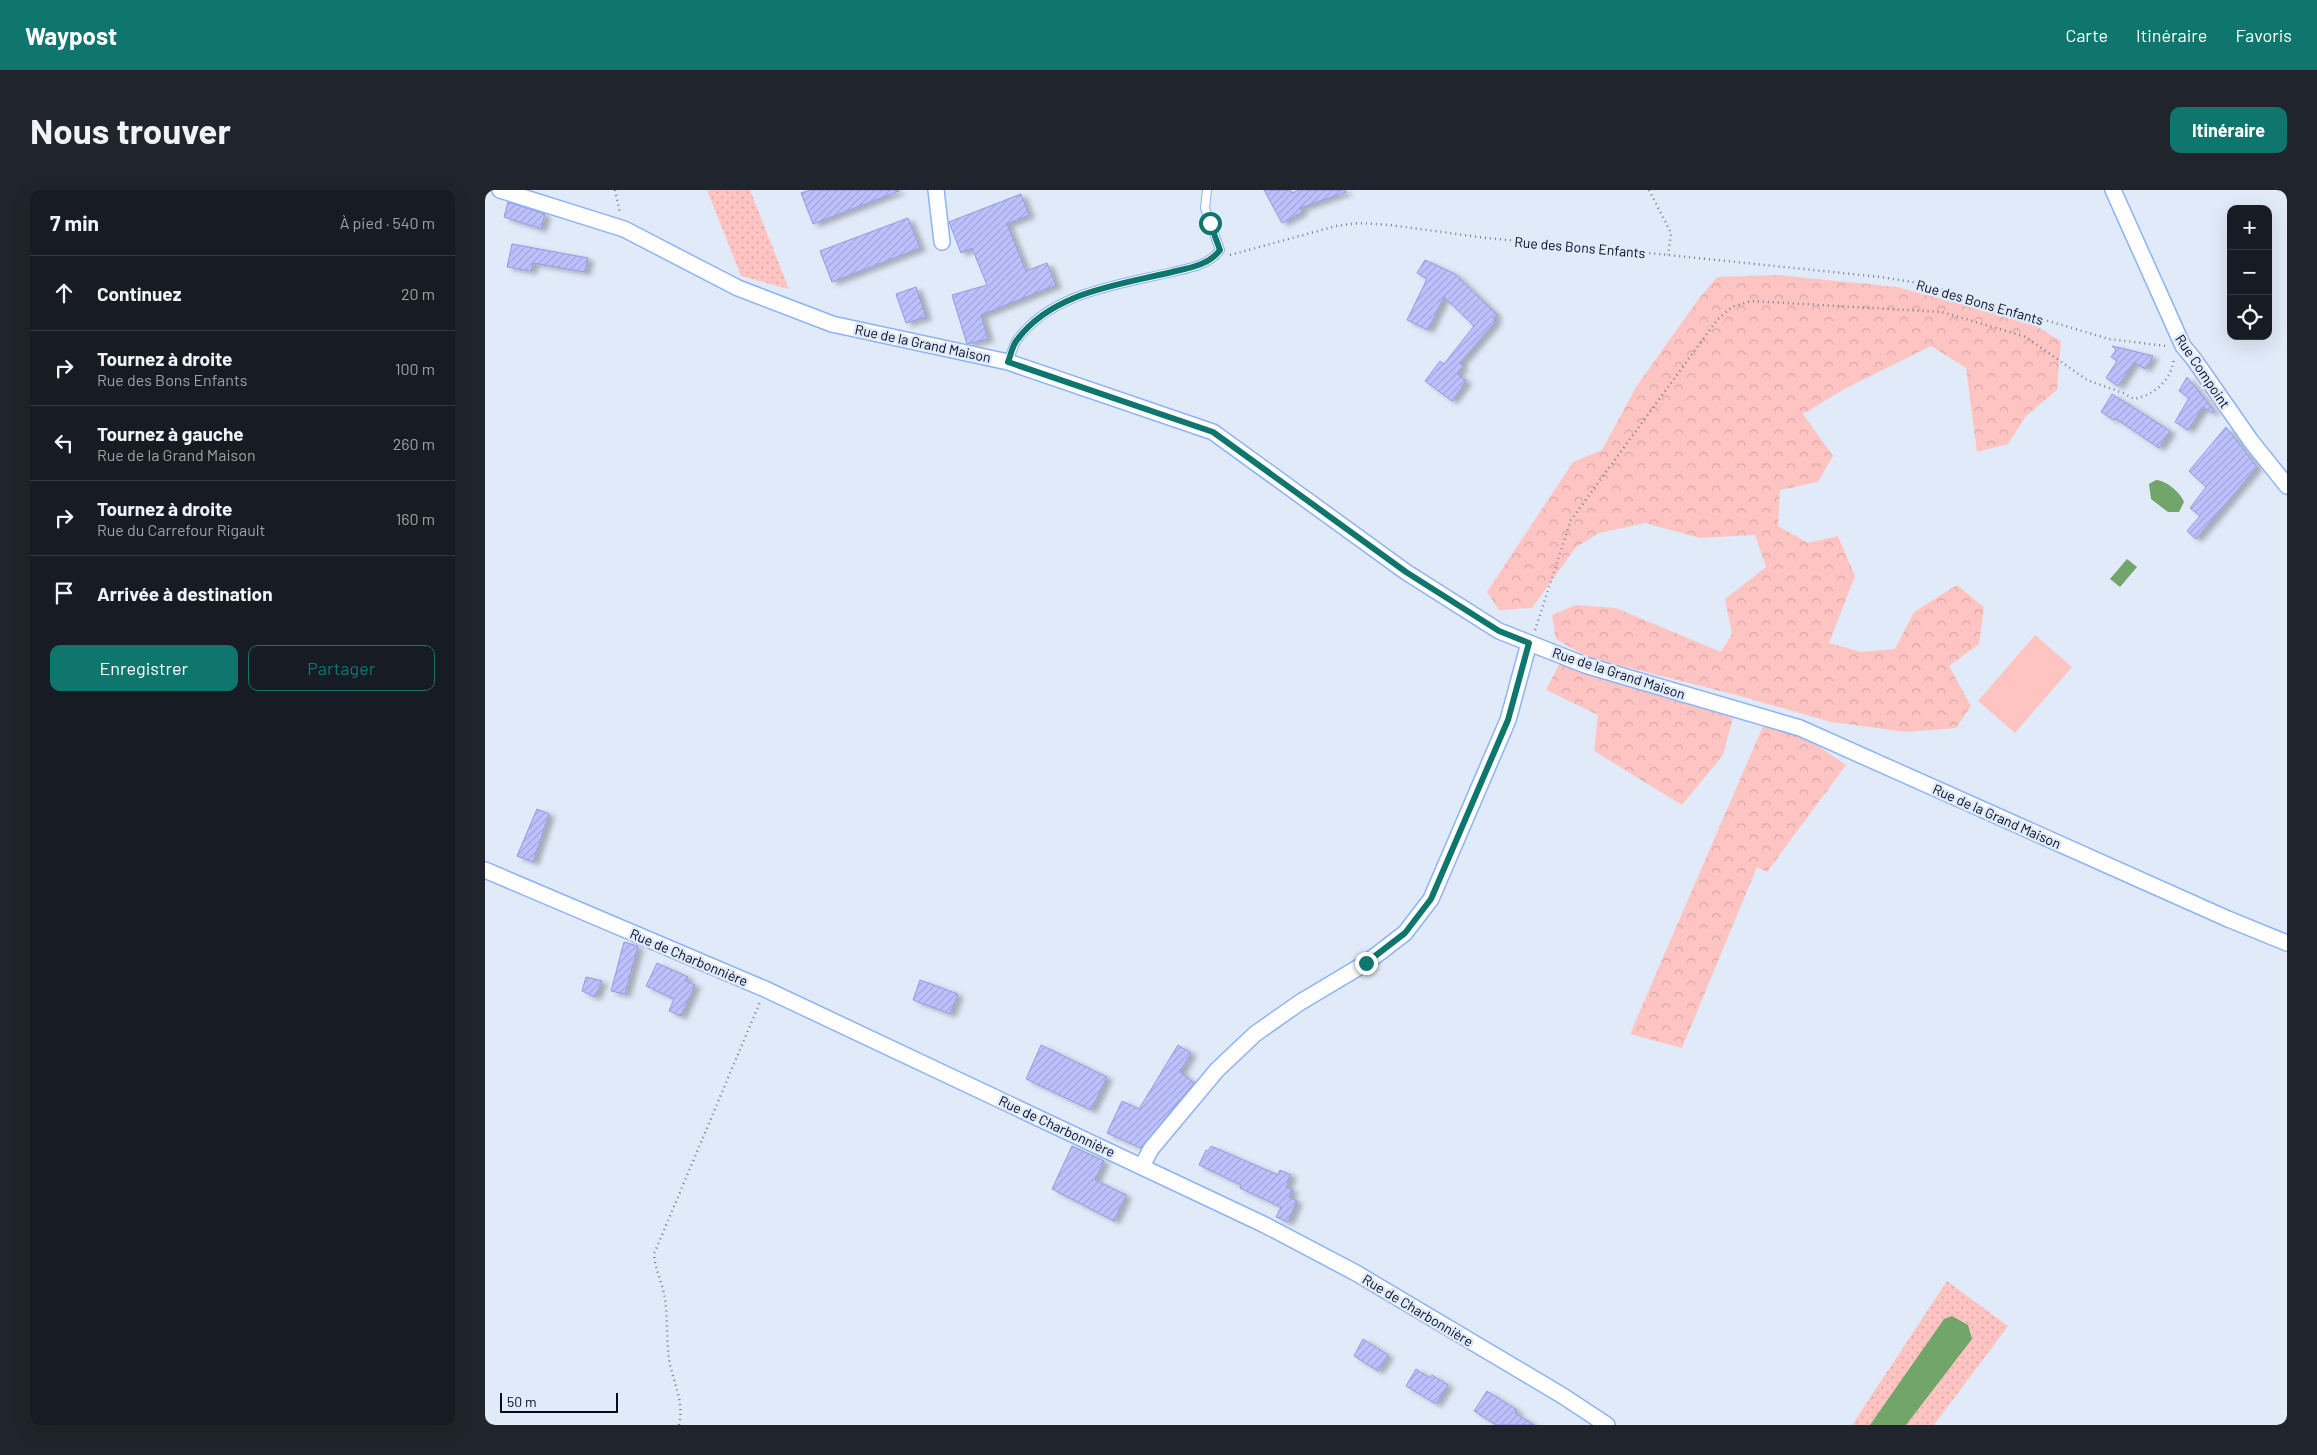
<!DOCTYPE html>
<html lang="fr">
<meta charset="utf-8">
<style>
:root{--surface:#171b24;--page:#20242c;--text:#f1f3f6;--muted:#9ea1a6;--line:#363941;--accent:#0f766e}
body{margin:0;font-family:Barlow,sans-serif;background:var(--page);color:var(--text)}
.controls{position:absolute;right:15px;top:15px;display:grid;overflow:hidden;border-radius:10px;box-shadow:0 5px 20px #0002}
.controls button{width:45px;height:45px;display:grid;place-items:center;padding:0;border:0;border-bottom:1px solid var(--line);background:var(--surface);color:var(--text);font:25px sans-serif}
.scale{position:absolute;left:15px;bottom:12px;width:118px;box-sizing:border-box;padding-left:5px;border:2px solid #020b22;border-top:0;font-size:14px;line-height:18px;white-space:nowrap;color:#020b22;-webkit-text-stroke:4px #e1eaf8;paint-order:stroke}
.stop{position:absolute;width:15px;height:15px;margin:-11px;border:4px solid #0f766e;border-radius:50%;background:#fff}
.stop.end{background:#0f766e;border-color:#fff;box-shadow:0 1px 5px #0008}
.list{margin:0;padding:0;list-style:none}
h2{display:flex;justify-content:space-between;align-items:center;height:65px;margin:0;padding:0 20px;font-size:21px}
h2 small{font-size:16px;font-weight:400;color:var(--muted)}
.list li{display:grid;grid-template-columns:32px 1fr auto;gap:15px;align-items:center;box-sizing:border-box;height:75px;padding:0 20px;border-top:1px solid var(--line)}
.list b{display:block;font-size:19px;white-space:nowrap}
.list p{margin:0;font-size:16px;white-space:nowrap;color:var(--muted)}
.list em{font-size:16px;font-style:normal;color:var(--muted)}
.actions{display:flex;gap:10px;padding:15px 20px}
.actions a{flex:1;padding:11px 0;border:1px solid var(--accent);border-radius:10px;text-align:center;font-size:18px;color:var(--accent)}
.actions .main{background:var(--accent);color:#fff}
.icon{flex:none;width:28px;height:28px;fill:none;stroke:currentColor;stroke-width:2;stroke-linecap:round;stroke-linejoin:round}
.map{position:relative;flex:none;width:1802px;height:1235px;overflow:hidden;border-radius:10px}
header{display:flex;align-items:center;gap:30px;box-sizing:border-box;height:70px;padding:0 25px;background:var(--accent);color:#fff}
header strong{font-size:24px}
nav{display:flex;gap:28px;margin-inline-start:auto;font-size:18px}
.intro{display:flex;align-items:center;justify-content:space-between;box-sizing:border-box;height:120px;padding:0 30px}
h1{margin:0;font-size:35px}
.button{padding:12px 22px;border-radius:10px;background:var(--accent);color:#fff;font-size:18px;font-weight:700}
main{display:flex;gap:30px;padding:0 30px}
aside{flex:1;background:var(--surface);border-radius:10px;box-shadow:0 5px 20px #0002}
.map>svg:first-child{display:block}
.grass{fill:url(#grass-dots)}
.forest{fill:url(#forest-crowns)}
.pitch{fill:#fdc4c2}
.water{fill:#72a569}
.building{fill:url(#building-hatch);stroke:#9498e1;filter:url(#shadow)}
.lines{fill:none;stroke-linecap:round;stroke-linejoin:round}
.lane-casing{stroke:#8cb3f6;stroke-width:10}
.street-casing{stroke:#8cb3f6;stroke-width:18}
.path{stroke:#767f91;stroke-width:2.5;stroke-dasharray:1 4;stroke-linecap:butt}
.lane{stroke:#fff;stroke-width:8}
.street{stroke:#fff;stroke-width:15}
.route{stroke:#0f766e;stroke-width:6}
.labels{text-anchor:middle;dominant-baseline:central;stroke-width:5;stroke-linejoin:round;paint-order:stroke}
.street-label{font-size:14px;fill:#020b22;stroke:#e1eaf8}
</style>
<header>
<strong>Waypost</strong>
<nav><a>Carte</a><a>Itinéraire</a><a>Favoris</a></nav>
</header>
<div class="intro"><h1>Nous trouver</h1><a class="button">Itinéraire</a></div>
<main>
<aside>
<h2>7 min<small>À pied · 540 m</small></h2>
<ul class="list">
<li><svg class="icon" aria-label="ahead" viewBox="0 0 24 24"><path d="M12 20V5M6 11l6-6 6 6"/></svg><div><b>Continuez</b></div><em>20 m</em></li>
<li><svg class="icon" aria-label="right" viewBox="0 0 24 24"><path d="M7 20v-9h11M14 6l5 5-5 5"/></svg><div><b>Tournez à droite</b><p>Rue des Bons Enfants</p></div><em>100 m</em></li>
<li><svg class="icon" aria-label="left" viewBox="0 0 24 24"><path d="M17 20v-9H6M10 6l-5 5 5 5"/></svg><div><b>Tournez à gauche</b><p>Rue de la Grand Maison</p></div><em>260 m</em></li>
<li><svg class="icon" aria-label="right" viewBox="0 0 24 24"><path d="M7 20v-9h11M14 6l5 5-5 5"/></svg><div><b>Tournez à droite</b><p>Rue du Carrefour Rigault</p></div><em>160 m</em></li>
<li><svg class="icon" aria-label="arrive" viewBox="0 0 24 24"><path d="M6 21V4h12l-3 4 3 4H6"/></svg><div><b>Arrivée à destination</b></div></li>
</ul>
<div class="actions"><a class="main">Enregistrer</a><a>Partager</a></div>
</aside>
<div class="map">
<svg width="1802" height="1235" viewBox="0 0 1802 1235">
<defs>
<pattern id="grass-dots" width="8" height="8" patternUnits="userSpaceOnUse" patternTransform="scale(1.25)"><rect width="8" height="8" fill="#fdc4c2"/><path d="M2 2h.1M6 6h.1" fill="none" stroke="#d7a7a6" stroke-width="1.8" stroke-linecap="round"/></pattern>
<pattern id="forest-crowns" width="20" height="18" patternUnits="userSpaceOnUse" patternTransform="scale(1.25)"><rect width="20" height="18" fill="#fdc4c2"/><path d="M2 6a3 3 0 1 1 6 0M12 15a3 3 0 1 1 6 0" fill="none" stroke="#d7a7a6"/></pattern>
<pattern id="building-hatch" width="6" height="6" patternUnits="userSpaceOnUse" patternTransform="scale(1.25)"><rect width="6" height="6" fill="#bdc2fe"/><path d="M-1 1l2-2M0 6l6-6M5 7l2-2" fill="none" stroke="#a1a5d9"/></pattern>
<filter id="shadow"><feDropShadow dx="5.5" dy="3" stdDeviation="2.5" flood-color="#0004"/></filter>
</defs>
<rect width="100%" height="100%" fill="#e1eaf8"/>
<path class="grass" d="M222 0H265L304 99 256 86Z
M1462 1091 1523 1136 1449 1235H1367Z"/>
<path class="forest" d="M1293 85 1412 97 1544 132 1576 151 1572 200 1541 226 1523 254 1492 262 1481 178 1446 156 1361 198 1318 224 1348 266 1333 292 1295 300 1293 336 1323 353 1353 346 1370 386 1344 453 1376 462 1410 459 1429 422 1472 395 1499 417 1494 454 1464 476 1486 516 1471 538 1422 542 1346 532 1255 506 1102 467 1071 449 1067 425 1091 415 1131 418 1236 462 1247 444 1240 409 1281 377 1270 345 1215 348 1160 333 1114 343 1091 357 1047 418 1014 420 1002 402 1088 272 1117 260 1151 197 1212 111 1232 87Z
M1075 473 1248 528 1238 565 1197 615 1109 561 1113 525 1061 500Z
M1278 536 1323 549 1361 575 1282 682 1272 677 1197 858 1145 844Z"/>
<path class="pitch" d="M1550 445 1587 477 1530 543 1493 511Z"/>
<path class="water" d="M1671 290C1682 291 1695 302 1699 312L1694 322H1683L1666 309 1664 294Z
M1642 369 1652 377 1635 397 1625 389Z
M1467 1126 1483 1135 1487 1149 1421 1235H1385L1459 1129Z"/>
<path class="building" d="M325 0H414V1L328 34 316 3Z
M779 0H805L807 3 815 0H860L861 2 815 18 817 22 797 33Z
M536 4 544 25 522 34 541 81 562 73 571 95 496 125 503 149 482 154 467 105 502 95 487 58 476 63 464 32Z
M23 12 60 24 56 39 19 27Z
M423 28 435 58 347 92 335 61Z
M27 54 103 68 100 82 48 73 46 81 22 77Z
M940 70 970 84 1012 125 1008 128 1011 131 975 173 978 176 972 184 981 191 967 211 940 191 955 171 959 174 989 136 959 107 943 140 922 130 942 89 932 83Z
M431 97 441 127 421 133 411 104Z
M1627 156 1640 159 1668 166 1660 179 1649 172 1633 196 1621 188 1632 171 1626 167 1631 160Z
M1702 187 1729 221 1727 223 1718 217 1703 240 1690 232 1704 208 1694 201Z
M1627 204 1685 241 1674 258 1630 228 1629 230 1616 222Z
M1741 237 1772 277 1711 349 1702 341 1715 326 1705 318 1721 297 1704 281Z
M52 619 64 624 48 672 32 666Z
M139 752 153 756 140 804 126 801Z
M172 773 203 787 201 791 210 795 196 826 184 821 189 809 161 796Z
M101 787 117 791 110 807 97 801Z
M435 790 473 804 465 824 428 810Z
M556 855 622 887 606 920 541 889Z
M693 855 706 863 695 882 709 893 656 958 622 943 637 911 654 919Z
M587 956 619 971 610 990 641 1005 629 1031 567 999Z
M726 956 793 985 795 980 806 985 801 997 808 1000 804 1007 812 1011 803 1032 791 1027 796 1017 755 998 756 995 714 975 721 960 723 961Z
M878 1149 903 1165 893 1181 869 1166Z
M931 1179 945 1188 947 1185 963 1195 951 1214 921 1196Z
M1002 1201 1032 1220 1030 1223 1049 1235H1011L989 1221Z"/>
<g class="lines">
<defs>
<path id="lane" d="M523 172C526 165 528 156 532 150 567 102 634 95 687 82 705 78 724 75 735 60L720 18 722 0"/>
<path id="street" d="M15 0 139 39 253 98 347 134 523 172 728 242 921 382 1014 441 1100 475 1315 538 1743 729 1802 753
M451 0 457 52
M1628 0 1698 156 1708 168 1766 251 1802 296
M0 680 280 799 780 1035 871 1083 1078 1206 1122 1235
M657 976 666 959 732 880 770 844 814 813 881 773 920 743 946 709 1023 530 1044 453"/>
</defs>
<use href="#lane" class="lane-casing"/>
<use href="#street" class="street-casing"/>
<path class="path" d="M130 0 135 23
M1164 0 1186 43 1183 65
M745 65 851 36 874 33 905 35 1001 48 1164 63 1396 87 1439 94 1624 149 1681 156
M1050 440 1086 330 1232 130 1247 117 1266 111 1457 122 1541 147 1602 190 1638 203 1649 209C1669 205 1687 190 1689 168
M194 1235C199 1213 190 1196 185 1175 181 1154 183 1130 180 1109 178 1094 170 1080 169 1064L275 812"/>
<use href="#lane" class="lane"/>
<use href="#street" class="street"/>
</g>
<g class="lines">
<path class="route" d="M725 33 735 60C724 75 705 78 687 82 634 95 567 102 532 150 527 156 526 165 523 172L728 242 921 382 1014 441 1044 453 1023 530 946 709 920 743 881 773"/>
</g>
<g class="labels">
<g class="street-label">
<text transform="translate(1095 57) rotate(5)">Rue des Bons Enfants</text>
<text transform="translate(1495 112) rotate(16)">Rue des Bons Enfants</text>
<text transform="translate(438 153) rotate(12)">Rue de la Grand Maison</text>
<text transform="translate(1718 181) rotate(56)">Rue Compoint</text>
<text transform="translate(1134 483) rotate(18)">Rue de la Grand Maison</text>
<text transform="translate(1512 626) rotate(24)">Rue de la Grand Maison</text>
<text transform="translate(204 767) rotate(23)">Rue de Charbonnière</text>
<text transform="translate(572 936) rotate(25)">Rue de Charbonnière</text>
<text transform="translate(933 1120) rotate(31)">Rue de Charbonnière</text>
</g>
</g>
</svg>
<div class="controls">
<button>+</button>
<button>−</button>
<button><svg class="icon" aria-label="locate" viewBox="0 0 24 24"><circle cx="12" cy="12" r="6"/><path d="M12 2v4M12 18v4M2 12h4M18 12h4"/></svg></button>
</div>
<div class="scale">50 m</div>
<div class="stop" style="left:725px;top:33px"></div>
<div class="stop end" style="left:881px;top:773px"></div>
</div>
</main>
